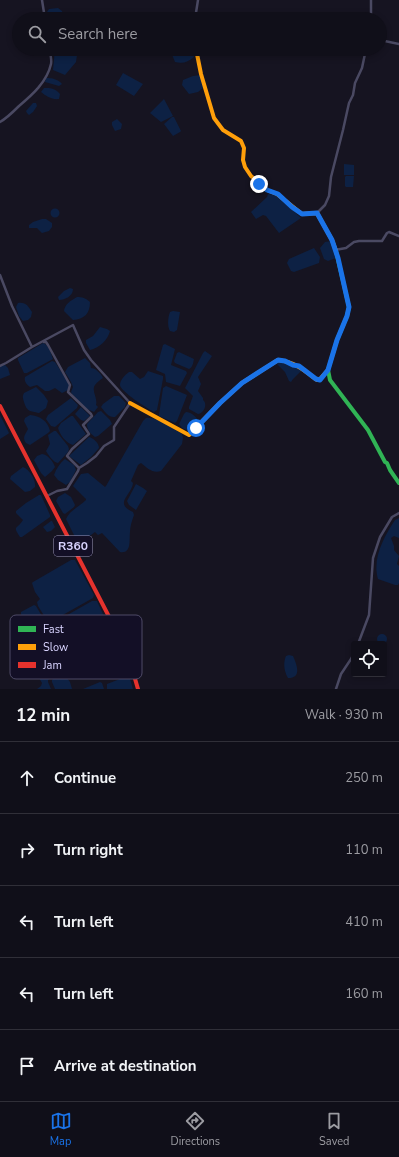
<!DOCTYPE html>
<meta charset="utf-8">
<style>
:root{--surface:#100f19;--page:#191822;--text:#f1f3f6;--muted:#9c9ca2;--line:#302f38;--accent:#1a73e8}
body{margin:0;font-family:"Nunito Sans",sans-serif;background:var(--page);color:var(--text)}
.controls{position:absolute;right:12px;bottom:12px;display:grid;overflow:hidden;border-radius:4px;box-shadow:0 2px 6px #0003}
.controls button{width:36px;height:36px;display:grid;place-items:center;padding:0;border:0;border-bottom:1px solid var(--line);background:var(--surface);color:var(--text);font:20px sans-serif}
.stop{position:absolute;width:12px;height:12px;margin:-9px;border:3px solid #1a73e8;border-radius:50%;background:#fff}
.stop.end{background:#1a73e8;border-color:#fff;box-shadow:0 1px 4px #0008}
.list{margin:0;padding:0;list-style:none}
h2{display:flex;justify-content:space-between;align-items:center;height:52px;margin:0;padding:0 16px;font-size:17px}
h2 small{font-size:13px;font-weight:400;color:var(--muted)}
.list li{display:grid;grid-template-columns:26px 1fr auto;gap:12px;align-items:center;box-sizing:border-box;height:72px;padding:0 16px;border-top:1px solid var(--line)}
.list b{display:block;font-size:15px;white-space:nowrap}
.list em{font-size:13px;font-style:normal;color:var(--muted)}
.icon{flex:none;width:22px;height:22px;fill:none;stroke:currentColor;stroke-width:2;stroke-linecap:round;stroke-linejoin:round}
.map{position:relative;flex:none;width:399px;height:689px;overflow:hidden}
.search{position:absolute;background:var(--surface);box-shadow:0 2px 6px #0003;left:12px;right:12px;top:12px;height:44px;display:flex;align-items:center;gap:10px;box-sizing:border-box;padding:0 14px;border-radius:22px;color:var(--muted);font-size:15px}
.sheet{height:412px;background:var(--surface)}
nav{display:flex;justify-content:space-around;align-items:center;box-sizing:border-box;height:56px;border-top:1px solid var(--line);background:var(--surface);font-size:11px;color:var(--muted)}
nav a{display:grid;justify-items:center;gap:2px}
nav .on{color:var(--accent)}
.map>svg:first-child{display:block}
.water{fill:#0d2144}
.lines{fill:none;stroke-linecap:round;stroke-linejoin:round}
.street{stroke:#4a4962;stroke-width:2.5}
.fast{stroke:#30b455;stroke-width:4}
.slow{stroke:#ff9f0a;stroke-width:4}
.jam{stroke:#e5322d;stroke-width:4}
.route{stroke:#1a73e8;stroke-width:5}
.labels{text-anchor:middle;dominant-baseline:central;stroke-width:3.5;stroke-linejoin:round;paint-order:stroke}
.shield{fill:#130f26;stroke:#9e99be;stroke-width:1}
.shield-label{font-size:12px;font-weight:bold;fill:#d9d4ff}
.key{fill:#130f26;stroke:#4e4a67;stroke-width:1}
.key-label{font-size:11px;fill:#d9d4ff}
</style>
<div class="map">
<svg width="399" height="689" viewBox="0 0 399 689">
<rect width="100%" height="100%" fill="#161421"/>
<path class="water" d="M58 8 62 11 64 19H51L50 15 48 14 47 12 49 9Z
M55 49H67L77 55 76 62 65 75 53 70Z
M175 49H192L194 57C188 62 183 64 175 62L171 52Z
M123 73 143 84 134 96 116 85Z
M201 75 203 81V88L198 92 189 94 182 85 183 80 193 76Z
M46 78C52 78 58 79 62 84L59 86 45 82Z
M44 88C50 88 55 88 60 94L59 99C52 100 46 96 41 92Z
M164 99 173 116 161 122 150 113Z
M33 103H36L37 106 33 112 29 115 27 113 26 111Z
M172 117H174L181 131 180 132 173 136 164 124Z
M117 119 122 124 121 129 115 131 112 125V122Z
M344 164 354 165V175H344Z
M346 176H354L353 187H346L345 186V177Z
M268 194 278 196 301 218 279 233 266 216 263 215 256 219 251 212 267 197Z
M50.5 213a4.5 4.5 0 1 1 9 0a4.5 4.5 0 1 1-9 0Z
M42 219H46L52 223V227L49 231 42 233 37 228H29V225L33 222Z
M331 241 336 258 328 261 324 259 320 248 325 242Z
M314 248 320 257 319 263 294 272 291 271 287 263 289 259Z
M70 288 73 289C73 296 65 300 59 300L58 297 64 291Z
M77 297C82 297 86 298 90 302 90 314 84 319 73 320L64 311C65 304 70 301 77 297Z
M18 303C26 302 28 306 32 312L31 317 28 320 23 321 19 316 16 307Z
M173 311 180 312 177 330 174 332 170 331C167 326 168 317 170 312Z
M100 327 107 329 110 331C108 340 99 348 90 350L86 343V340L93 336Z
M43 343C49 345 51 353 53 359L27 373H24L18 360V358Z
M165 344 175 349 171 365 186 371 187 373 180 386 166 382 165 374 156 370 163 345Z
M205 351 212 356 198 377 201 384 198 391 203 398V400C208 404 204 413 198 414L189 409V407L193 396 185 388 203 353Z
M179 352 194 359C193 363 193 367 189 369L175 363 174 361 177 353Z
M85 358 90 363 91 368C95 368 101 373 103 378 100 380 97 382 95 385 91 391 98 398 96 405L98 407 94 412 87 409 72 394 71 392 73 387 71 382 65 372 68 367Z
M52 361 55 362 70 385 68 390 62 393 55 388 49 391H45L37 385 30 387C26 384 24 381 25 377Z
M279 361C286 361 290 368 299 367L302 370 293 379 291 382 289 381 285 372 277 364Z
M5 365 8 368 10 375 0 379V366Z
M148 371 163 376V379L157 410 154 412C148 409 120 391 120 385 120 380 125 375 129 372H132L140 379 144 377Z
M166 386 187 395 177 421 175 423 159 416V415L163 388Z
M36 387 44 395 48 401 46 408 39 413C30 411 27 412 24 402 23 398 22 397 24 393Z
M114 396H119L126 403 125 407 115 417C109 418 105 412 101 407L103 404Z
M71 398 78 405 77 408 55 427 51 426 46 419 48 415Z
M81 407 90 416 84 421 81 420 75 414Z
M101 411 110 420 112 424 98 436 95 437C90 433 87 430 87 424L98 412Z
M186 412C191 412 195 416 198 420 198 424 193 430 189 431L182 428 179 424 184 414Z
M0 415 9 433 8 434 0 439Z
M30 415C40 416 48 421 50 431L48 433 30 445 26 443C22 437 25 435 28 429L24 421 25 418Z
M71 416H73L86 434 73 445C66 443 60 435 58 428L61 423Z
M146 418C155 416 174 429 182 434L183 438 182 444 161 471C153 474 147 468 141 463L138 465 131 481 133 483C132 495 113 503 133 512L134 515C132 521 130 526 130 532 129 540 132 554 120 552L102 533 98 535 95 532 87 538 84 543 81 544 77 541 66 519C69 511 80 506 86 500V499L73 486 81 474 88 473 105 487 106 486 143 421Z
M54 431H56L68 446 69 449 68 452 58 463C53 462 49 456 46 451L50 444 48 435Z
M89 437C93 438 99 443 99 448L91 457 81 465 69 456Z
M42 454C48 455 53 461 55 467L52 471 45 477 41 473 34 460 37 456Z
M65 459 74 465 76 470 70 482 66 485 58 480 54 475C56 469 60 463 65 459Z
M23 467C30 470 36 480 35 487L30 491 25 492 10 479 11 476Z
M136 484 143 488 147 491 136 510 129 505 127 501Z
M65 493 71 497 75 505 74 507 65 514 63 513 56 501 58 497Z
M39 495H41L50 515V517L22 537H20C12 525 17 530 23 520L16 513V511L26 503Z
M399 518V538L394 536 391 538 394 546V550L399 556 397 564 399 566V583L398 585H395L378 579C372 558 384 537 395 520Z
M51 521H52L55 527 51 531 47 532 43 527Z
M71 560H75L94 595 93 598 52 621 48 622 38 606 37 602 40 599 35 592 32 583 33 582Z
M92 601H97L108 625 69 644H67L55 625V622Z
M34 605 36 606 46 623 45 625 31 632 21 614V612Z
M377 639a5 5 0 1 1 10 0a5 5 0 1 1-10 0Z
M48 644 51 645 58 660 55 663 59 672 48 680V682L51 689H37L41 686 42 683 31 664 29 656Z
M289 655 293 656C297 665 302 678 288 678 284 671 283 663 286 656Z
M63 673 70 682 72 689H55L52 682V680L59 674Z
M123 675H129L133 689H107V684L120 679Z
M100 682 102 683 104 689H83Z"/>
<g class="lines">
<path class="street" d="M42 0 45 19
M195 19 198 0
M371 19V0
M380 40 399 44
M0 122C7 118 13 112 19 106 32 95 47 82 51 64 52 60 50 54 50 49
M317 213 325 205 329 196 331 177 343 130 349 103 353 95 355 83 362 68 366 49
M335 250 346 248 354 242 359 241H382L387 233 389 232 399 236
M0 275 12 306 32 347 6 363 0 366
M44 342H46L48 345 70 385 68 392 91 414 92 416 83 425 89 434 72 449 67 456 79 468 78 471 67 489 57 491 47 496
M32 347 73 325 84 350 91 360 130 403 114 427V440L104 446 96 456 87 463 79 468
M358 644 369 615 373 558 380 537 392 517 399 513
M336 689 341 674 351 659 354 653"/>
<path class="fast" d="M336 251 349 307 347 316 337 340 328 370 330 380 368 430 385 462 387 463 390 470 399 483"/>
<path class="slow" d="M196 49 201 74 214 118 223 130 241 141 244 148 243 160 245 167 251 176 267 190 277 194 302 214 317 213 332 240 336 251
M130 403 189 435 220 403 242 383 278 360C295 362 304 370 317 380L320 379 328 370"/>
<path class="jam" d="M0 406 118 634 131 665 138 689"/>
</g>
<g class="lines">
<path class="route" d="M196 428 220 403 242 383 278 360 285 361 293 365 299 366 316 379 320 380 328 370 337 340 347 316 349 307 338 258 332 240 317 213 302 214 292 207 278 194 267 190 259 184"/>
</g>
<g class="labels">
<rect class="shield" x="54" y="536" width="38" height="20" rx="3"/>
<g class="shield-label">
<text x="73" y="546">R360</text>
</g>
</g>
<rect x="10" y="615" width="132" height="64" rx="6" class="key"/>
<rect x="18" y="626" width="18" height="6" fill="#30b455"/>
<rect x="18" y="644" width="18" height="6" fill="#ff9f0a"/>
<rect x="18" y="662" width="18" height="6" fill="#e5322d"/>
<g class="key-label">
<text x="43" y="633">Fast</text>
<text x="43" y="651">Slow</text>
<text x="43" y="669">Jam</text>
</g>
</svg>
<div class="controls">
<button><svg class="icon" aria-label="locate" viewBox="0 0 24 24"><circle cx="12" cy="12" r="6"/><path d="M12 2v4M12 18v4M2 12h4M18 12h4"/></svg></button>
</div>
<div class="stop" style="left:196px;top:428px"></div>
<div class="stop end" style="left:259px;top:184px"></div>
<div class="search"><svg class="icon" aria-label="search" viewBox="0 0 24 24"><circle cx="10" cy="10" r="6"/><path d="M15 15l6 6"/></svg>Search here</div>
</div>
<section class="sheet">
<h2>12 min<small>Walk · 930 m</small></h2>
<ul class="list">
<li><svg class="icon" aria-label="ahead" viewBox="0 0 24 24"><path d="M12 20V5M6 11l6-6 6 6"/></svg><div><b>Continue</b></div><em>250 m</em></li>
<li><svg class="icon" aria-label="right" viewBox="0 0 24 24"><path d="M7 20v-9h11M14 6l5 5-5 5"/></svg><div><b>Turn right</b></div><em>110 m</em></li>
<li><svg class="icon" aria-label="left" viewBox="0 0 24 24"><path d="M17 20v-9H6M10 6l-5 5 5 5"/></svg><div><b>Turn left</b></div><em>410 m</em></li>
<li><svg class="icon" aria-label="left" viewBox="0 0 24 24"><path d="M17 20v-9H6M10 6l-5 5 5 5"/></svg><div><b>Turn left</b></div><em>160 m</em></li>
<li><svg class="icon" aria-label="arrive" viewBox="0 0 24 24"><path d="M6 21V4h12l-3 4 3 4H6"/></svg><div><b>Arrive at destination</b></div></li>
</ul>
</section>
<nav>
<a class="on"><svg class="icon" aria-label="map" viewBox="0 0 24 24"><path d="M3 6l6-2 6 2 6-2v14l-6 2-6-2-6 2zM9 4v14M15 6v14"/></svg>Map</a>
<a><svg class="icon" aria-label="directions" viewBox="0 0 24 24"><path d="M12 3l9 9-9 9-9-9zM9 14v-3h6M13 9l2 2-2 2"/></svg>Directions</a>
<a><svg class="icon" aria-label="saved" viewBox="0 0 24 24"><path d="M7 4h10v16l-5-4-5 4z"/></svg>Saved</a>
</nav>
